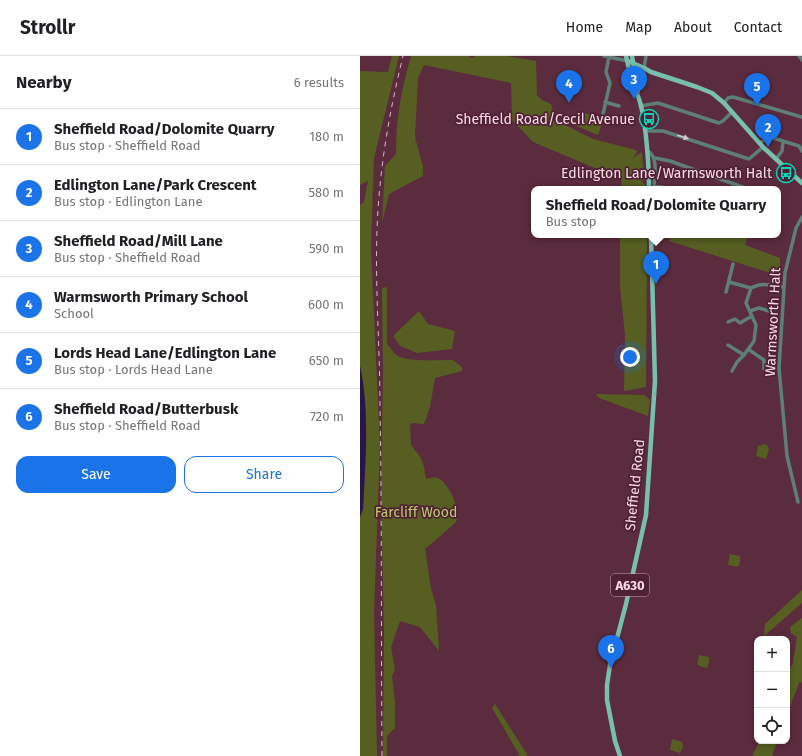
<!DOCTYPE html>
<meta charset="utf-8">
<style>
:root{--surface:#fff;--page:#f2f2f2;--text:#202124;--muted:#757577;--line:#e0e0e0;--accent:#1a73e8}
body{margin:0;font-family:"Fira Sans",sans-serif;background:var(--page);color:var(--text)}
.controls{position:absolute;right:12px;bottom:12px;display:grid;overflow:hidden;border-radius:8px;box-shadow:0 2px 6px #0003}
.controls button{width:36px;height:36px;display:grid;place-items:center;padding:0;border:0;border-bottom:1px solid var(--line);background:var(--surface);color:var(--text);font:20px sans-serif}
.you{position:absolute;left:270px;top:301px;width:14px;height:14px;margin:-10px;border:3px solid #fff;border-radius:50%;background:#1a73e8;box-shadow:0 0 0 6px #1a73e833}
.badge{display:grid;place-items:center;width:26px;height:26px;border-radius:50%;background:var(--accent);color:#fff;font-size:13px;font-weight:700}
.pin{position:absolute;translate:-50% -33px;filter:drop-shadow(0 1px 2px #0008)}
.pin::after{content:'';position:absolute;top:21px;width:14px;height:12px;background:inherit;clip-path:polygon(0 0,100% 0,50% 100%)}
.popup{position:absolute;left:171px;top:130px;width:250px;height:52px;box-sizing:border-box;display:grid;place-content:center;border-radius:8px;background:var(--surface);filter:drop-shadow(0 1px 3px #0005);font-size:13px;white-space:nowrap;color:var(--muted)}
.popup b{font-size:15px;color:var(--text)}
.popup::after{content:'';position:absolute;left:50%;top:100%;margin-left:-8px;border:8px solid transparent;border-top-color:var(--surface)}
.list{margin:0;padding:0;list-style:none}
h2{display:flex;justify-content:space-between;align-items:center;height:52px;margin:0;padding:0 16px;font-size:17px}
h2 small{font-size:13px;font-weight:400;color:var(--muted)}
.list li{display:grid;grid-template-columns:26px 1fr auto;gap:12px;align-items:center;box-sizing:border-box;height:56px;padding:0 16px;border-top:1px solid var(--line)}
.list b{display:block;font-size:15px;white-space:nowrap}
.list p{margin:0;font-size:13px;white-space:nowrap;color:var(--muted)}
.list em{font-size:13px;font-style:normal;color:var(--muted)}
.actions{display:flex;gap:8px;padding:12px 16px}
.actions a{flex:1;padding:9px 0;border:1px solid var(--accent);border-radius:12px;text-align:center;font-size:14px;color:var(--accent)}
.actions .main{background:var(--accent);color:#fff}
.icon{flex:none;width:22px;height:22px;fill:none;stroke:currentColor;stroke-width:2;stroke-linecap:round;stroke-linejoin:round}
.map{position:relative;flex:none;width:442px;height:700px;overflow:hidden}
header{display:flex;align-items:center;gap:24px;box-sizing:border-box;height:56px;padding:0 20px;background:var(--surface);border-bottom:1px solid var(--line)}
header strong{font-size:19px}
nav{display:flex;gap:22px;margin-inline-start:auto;font-size:14px}
main{display:flex}
aside{flex:1;background:var(--surface)}
.map>svg:first-child{display:block}
.green{fill:#565f21}
.water{fill:#291649}
.lines{fill:none;stroke-linecap:round;stroke-linejoin:round}
.minor{stroke:#5e7f76;stroke-width:3.5}
.major{stroke:#78c0ae;stroke-width:4.5}
.rail{stroke:#dbb9c5;stroke-width:1;stroke-dasharray:5 5;stroke-linecap:butt}
.oneway{fill:#d4c5ca}
.labels{text-anchor:middle;dominant-baseline:central;stroke-width:3.5;stroke-linejoin:round;paint-order:stroke}
.shield{fill:#502134;stroke:#c8a4b1;stroke-width:1}
.shield-label{font-size:13px;font-weight:bold;fill:#fbdce6}
.poi-label{font-size:14px;fill:#fbdce6;stroke:#502134;text-anchor:end}
.street-label{font-size:14px;fill:#fbdce6;stroke:#502134}
.park-label{font-size:14px;fill:#bdcc6e;stroke:#502134}
</style>
<header>
<strong>Strollr</strong>
<nav><a>Home</a><a>Map</a><a>About</a><a>Contact</a></nav>
</header>
<main>
<aside>
<h2>Nearby<small>6 results</small></h2>
<ul class="list">
<li><span class="badge">1</span><div><b>Sheffield Road/Dolomite Quarry</b><p>Bus stop · Sheffield Road</p></div><em>180 m</em></li>
<li><span class="badge">2</span><div><b>Edlington Lane/Park Crescent</b><p>Bus stop · Edlington Lane</p></div><em>580 m</em></li>
<li><span class="badge">3</span><div><b>Sheffield Road/Mill Lane</b><p>Bus stop · Sheffield Road</p></div><em>590 m</em></li>
<li><span class="badge">4</span><div><b>Warmsworth Primary School</b><p>School</p></div><em>600 m</em></li>
<li><span class="badge">5</span><div><b>Lords Head Lane/Edlington Lane</b><p>Bus stop · Lords Head Lane</p></div><em>650 m</em></li>
<li><span class="badge">6</span><div><b>Sheffield Road/Butterbusk</b><p>Bus stop · Sheffield Road</p></div><em>720 m</em></li>
</ul>
<div class="actions"><a class="main">Save</a><a>Share</a></div>
</aside>
<div class="map">
<svg width="442" height="700" viewBox="0 0 442 700">
<rect width="100%" height="100%" fill="#5b2c3e"/>
<path class="green" d="M32 0H39L14 102 11 192 20 391 14 556 17 700H0V461L3 453C6 405 10 357 0 310V149L4 146 8 125 0 129V15L28 16Z
M51 0H110V2L115 1V0H147L176 5 177 39 182 44 191 48 193 55 191 62 233 83 276 94 277 96 273 102 282 96 284 121 282 126 285 128V133H262L261 118 235 112 173 86 152 64 151 27 64 9 58 22 55 81 63 111V120L29 138 22 167 25 110 36 98C36 61 41 35 51 0Z
M220 55 243 64 238 79 214 69Z
M260 179H287V189L286 331 264 335 265 279 260 231Z
M311 179H388L385 189 420 202V220L309 185Z
M27 231V288C31 292 35 300 40 301 54 306 78 304 93 304L102 311V315L75 322 70 351 64 368 52 367 50 369 51 389 61 402 64 411 66 423C70 422 74 421 78 422 89 427 103 457 95 467L70 489 65 492 71 533 76 549 79 595 60 571 40 565 31 591 35 614 32 620 35 647V672L27 680V700H23L24 577 21 434 23 316 22 232Z
M59 255 68 268 95 275 92 293 57 297 40 290 33 280Z
M236 338 284 339 290 344 288 360 239 342Z
M404 388 407 389 409 393 406 403 396 400 398 390Z
M370 498 380 500V506L378 511 368 509Z
M442 534V547L404 580 405 568Z
M442 562V627L440 625 427 658V622L433 606 437 581 431 577 430 571Z
M339 599 349 601V606L347 612 337 609Z
M135 648 168 700H160L132 652Z
M312 683 322 686 323 691 320 697 310 694Z
M400 685H417L412 700H392Z"/>
<path class="water" d="M0 310C10 357 5 405 3 453L0 461Z"/>
<g class="lines">
<path class="minor" d="M244 0 268 5
M439 0 442 4
M284 12 286 0
M245 46 259 50
M364 47 368 42 373 41 442 61
M280 50 298 47 359 67 363 65 372 56
M243 58 250 27 246 16 249 1
M285 75H303L389 103 403 91
M399 87 410 81 439 90 442 95
M288 95C299 102 294 121 294 133
M295 102 310 105 388 133
M416 103 422 95 423 85
M294 130 312 133
M369 226 391 232
M366 236 373 208
M390 255 399 252 409 255 411 253
M368 266 375 263 380 267 392 260
M368 289 384 299
M388 293 404 304V313
M372 315 377 306 384 299 394 285 396 269 386 247 391 232C402 226 411 229 423 231
M438 446 427 400 419 312 425 217 436 172 442 161"/>
<path class="major" d="M266 0 274 34C286 45 289 115 289 133
M272 0 278 34 277 37
M268 5 284 12 291 16 337 31 352 37 364 47 403 91 442 127
M260 700 255 685 247 644V629L250 609 266 548 286 459 295 325 291 179"/>
<path class="rail" d="M22 700C21 584 22 467 20 351 20 292 15 233 17 174 19 115 29 57 43 0"/>
</g>
<defs><path id="oneway-solid" d="M-6-.8H1V-3.2L6.5 0L1 3.2V.8H-6Z"/></defs>
<use class="oneway" href="#oneway-solid" transform="translate(323 81) rotate(18)"/>
<defs>
<symbol id="bus-ring" viewBox="-11 -11 22 22"><circle r="9.5" fill="#502134" stroke="#0bd5b5" stroke-width="1.5"/><path d="M-5-6H5V4H4V6H2V4H-2V6H-4V4H-5ZM-3.5-4V0h7V-4ZM-3.5 1.2v1.5H-2V1.2ZM2 1.2v1.5H3.5V1.2Z" fill="#0bd5b5"/></symbol>
</defs>
<g fill-rule="evenodd">
<use href="#bus-ring" x="278" y="52" width="22" height="22"/>
<use href="#bus-ring" x="415" y="106" width="22" height="22"/>
</g>
<g class="labels">
<rect class="shield" x="251" y="518" width="38" height="22" rx="3"/>
<g class="shield-label">
<text x="270" y="529">A630</text>
</g>
<g class="poi-label">
<text x="275" y="63">Sheffield Road/Cecil Avenue</text>
<text x="412" y="117">Edlington Lane/Warmsworth Halt</text>
</g>
<g class="street-label">
<text transform="translate(413 266) rotate(-87)">Warmsworth Halt</text>
<text transform="translate(275 429) rotate(-84)">Sheffield Road</text>
</g>
<g class="park-label">
<text x="56" y="456">Farcliff Wood</text>
</g>
</g>
</svg>
<div class="controls">
<button>+</button>
<button>−</button>
<button><svg class="icon" aria-label="locate" viewBox="0 0 24 24"><circle cx="12" cy="12" r="6"/><path d="M12 2v4M12 18v4M2 12h4M18 12h4"/></svg></button>
</div>
<div class="you"></div>
<div class="pin badge" style="left:296px;top:228px">1</div>
<div class="popup"><b>Sheffield Road/Dolomite Quarry</b>Bus stop</div>
<div class="pin badge" style="left:408px;top:91px">2</div>
<div class="pin badge" style="left:274px;top:43px">3</div>
<div class="pin badge" style="left:209px;top:47px">4</div>
<div class="pin badge" style="left:397px;top:50px">5</div>
<div class="pin badge" style="left:251px;top:612px">6</div>
</div>
</main>
